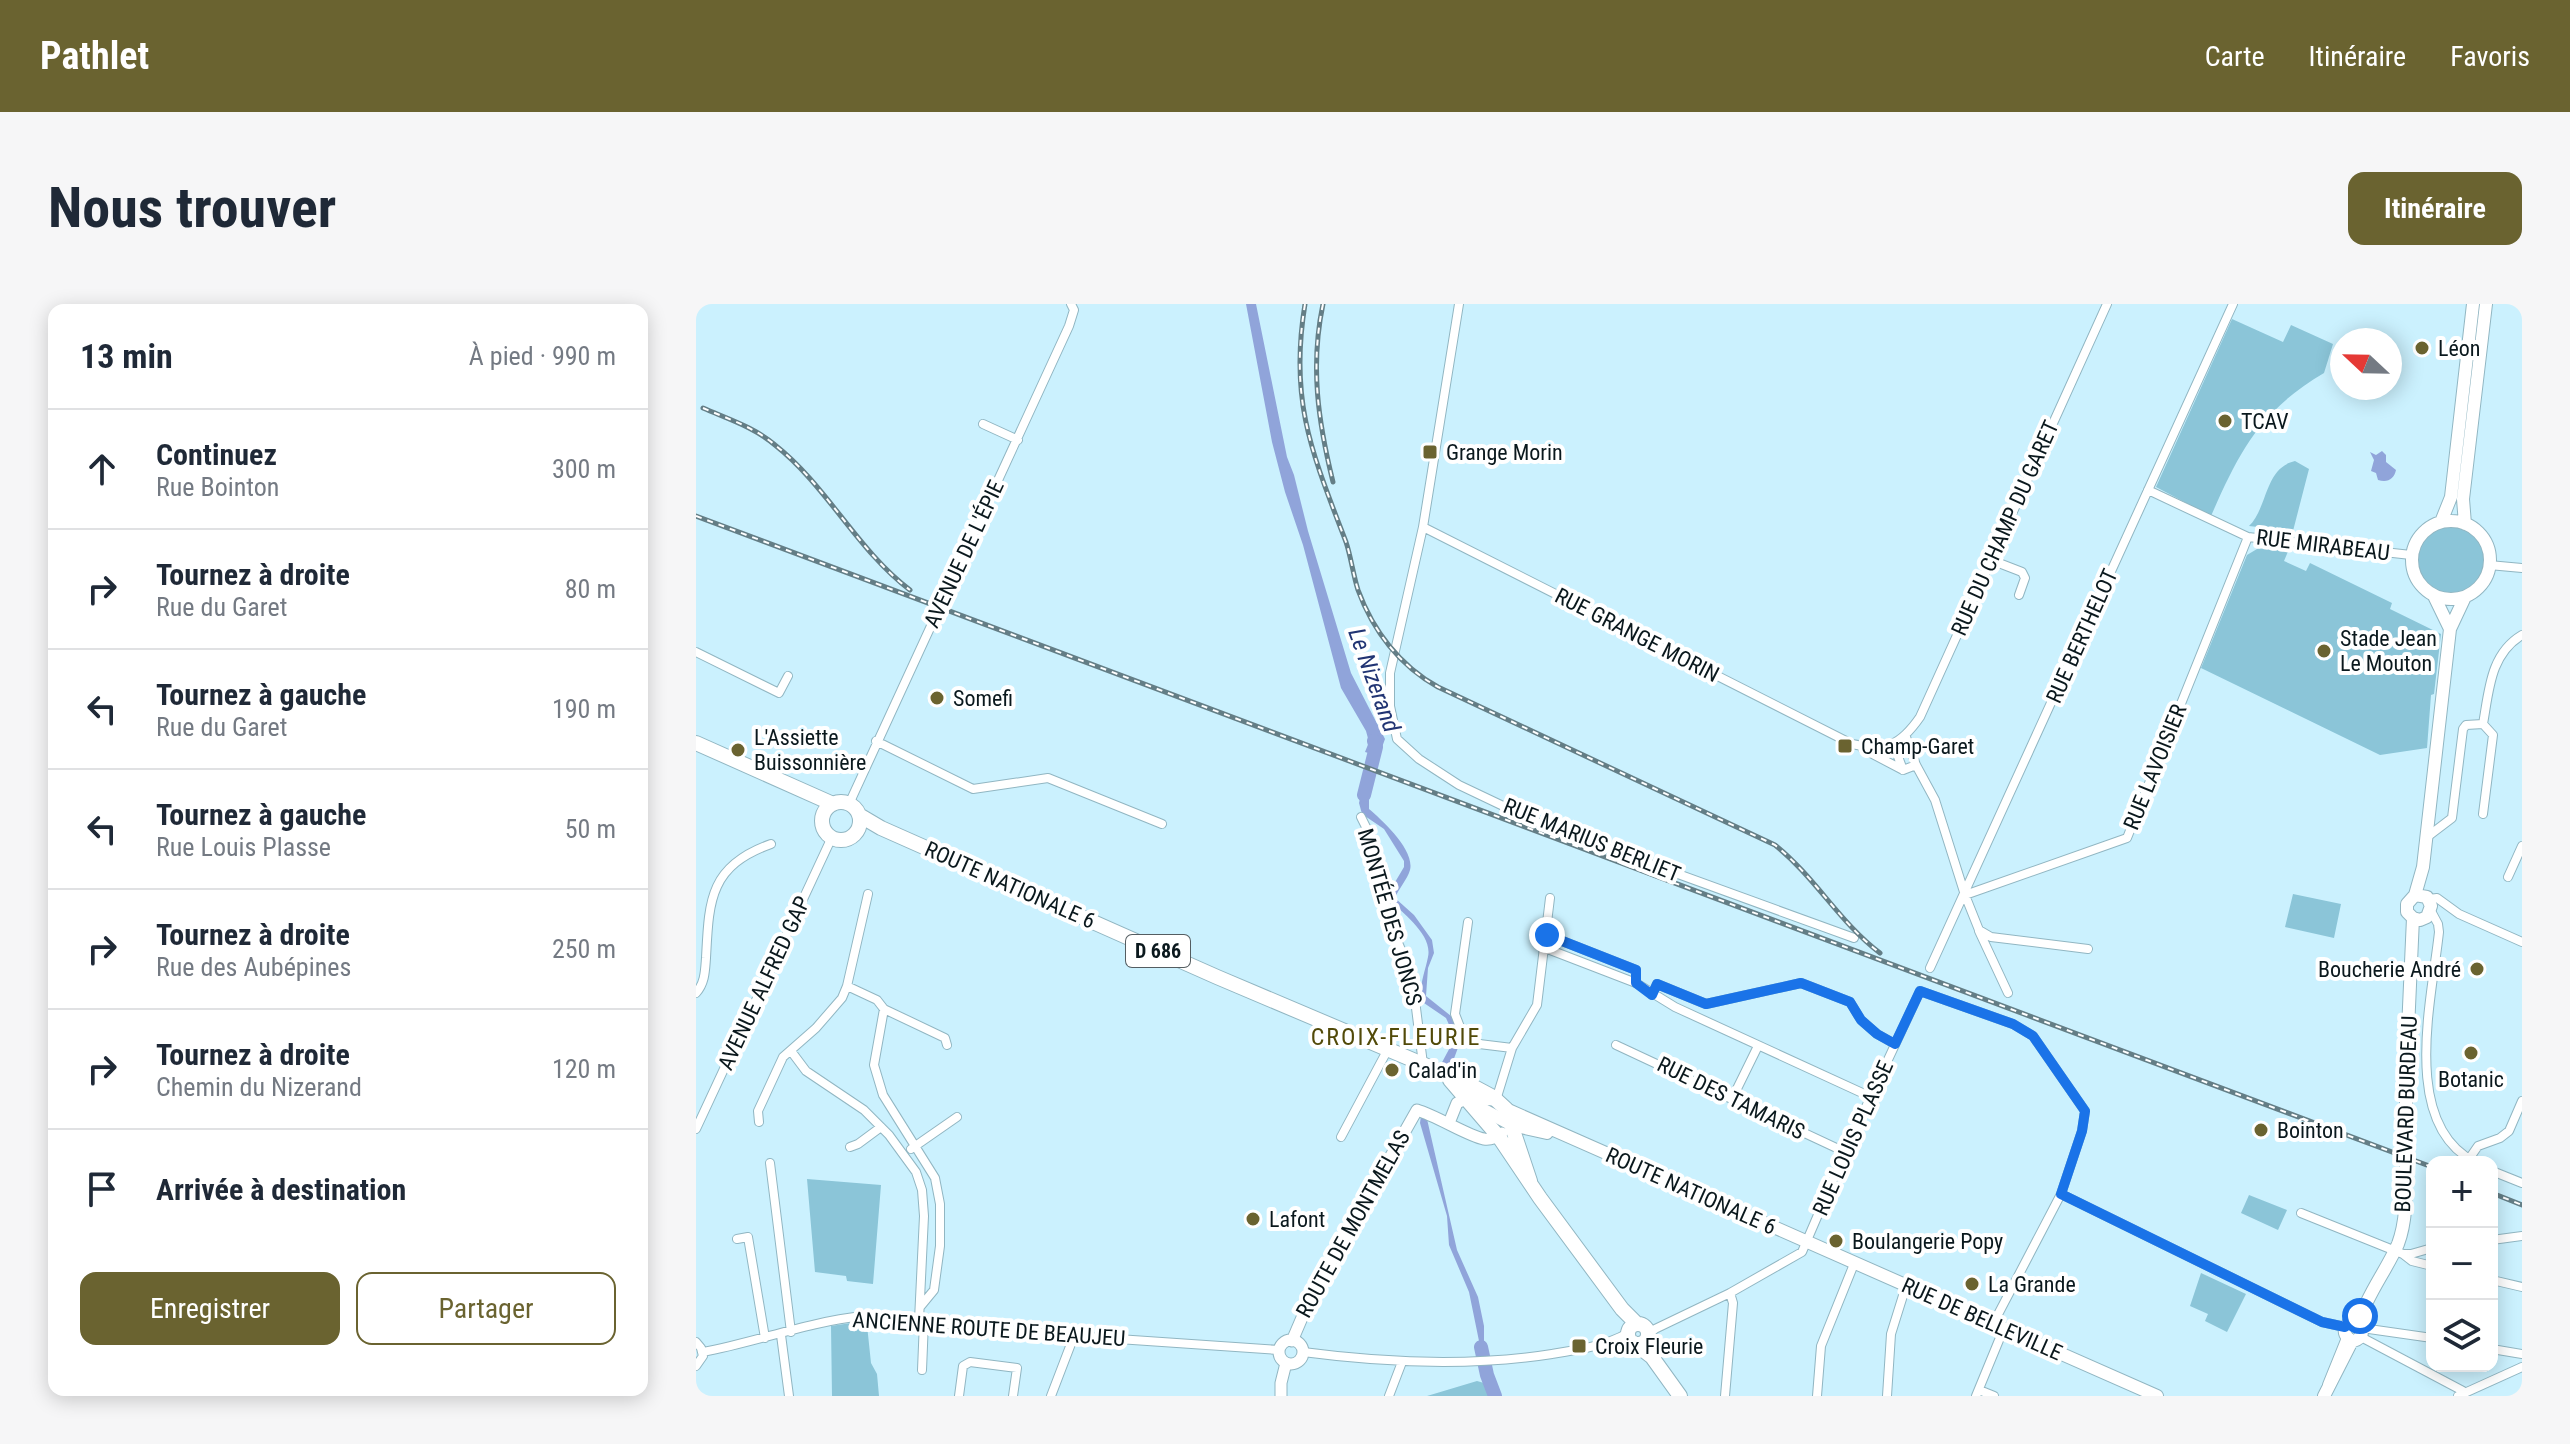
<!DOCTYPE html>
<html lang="fr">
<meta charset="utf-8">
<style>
:root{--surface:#fff;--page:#f6f6f7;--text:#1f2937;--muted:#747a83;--line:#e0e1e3;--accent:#6a6330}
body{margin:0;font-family:"Roboto Condensed",sans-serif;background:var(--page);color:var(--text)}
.controls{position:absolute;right:24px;bottom:24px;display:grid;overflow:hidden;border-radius:16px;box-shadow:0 4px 20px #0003}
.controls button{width:72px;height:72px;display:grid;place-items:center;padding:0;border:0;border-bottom:2px solid var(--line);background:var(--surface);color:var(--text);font:40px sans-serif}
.compass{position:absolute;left:1634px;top:24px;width:72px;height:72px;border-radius:50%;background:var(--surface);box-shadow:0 4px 20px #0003;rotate:292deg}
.stop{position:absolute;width:24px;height:24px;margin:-18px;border:6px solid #1a73e8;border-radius:50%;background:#fff}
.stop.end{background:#1a73e8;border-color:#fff;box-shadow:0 2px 8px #0008}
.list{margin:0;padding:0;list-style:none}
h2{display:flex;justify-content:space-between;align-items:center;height:104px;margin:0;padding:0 32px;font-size:34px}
h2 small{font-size:26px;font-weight:400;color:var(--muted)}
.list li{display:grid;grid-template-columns:52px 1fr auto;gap:24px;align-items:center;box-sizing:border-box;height:120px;padding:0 32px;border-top:2px solid var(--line)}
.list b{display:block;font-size:30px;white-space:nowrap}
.list p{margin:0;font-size:26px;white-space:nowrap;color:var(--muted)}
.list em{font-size:26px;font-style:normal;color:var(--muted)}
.actions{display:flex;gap:16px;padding:24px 32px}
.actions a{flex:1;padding:18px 0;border:2px solid var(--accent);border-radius:16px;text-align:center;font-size:28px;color:var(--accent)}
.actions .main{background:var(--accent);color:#fff}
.icon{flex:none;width:44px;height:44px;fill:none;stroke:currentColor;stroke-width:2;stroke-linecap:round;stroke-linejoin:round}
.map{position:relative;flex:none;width:1826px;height:1092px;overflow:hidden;border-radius:16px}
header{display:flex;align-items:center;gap:48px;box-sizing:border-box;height:112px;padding:0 40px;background:var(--accent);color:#fff}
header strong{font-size:38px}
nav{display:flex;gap:44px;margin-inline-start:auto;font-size:28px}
.intro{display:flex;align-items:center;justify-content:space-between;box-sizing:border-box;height:192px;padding:0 48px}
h1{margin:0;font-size:56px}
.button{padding:20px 36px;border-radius:16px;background:var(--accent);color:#fff;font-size:28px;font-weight:700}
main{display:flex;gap:48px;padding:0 48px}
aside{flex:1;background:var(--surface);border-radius:16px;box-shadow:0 4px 20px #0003}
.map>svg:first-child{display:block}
.green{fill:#8bc5d8}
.water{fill:#90a4da}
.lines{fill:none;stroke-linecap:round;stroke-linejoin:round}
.river{stroke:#90a4da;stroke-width:14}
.minor-casing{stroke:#91b6c2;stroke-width:10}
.tertiary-casing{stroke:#91b6c2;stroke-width:13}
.secondary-casing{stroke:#91b6c2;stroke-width:14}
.primary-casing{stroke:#91b6c2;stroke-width:16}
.minor{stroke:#fff;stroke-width:8}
.tertiary{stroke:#fff;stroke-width:11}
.secondary{stroke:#fff;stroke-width:12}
.primary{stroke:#fff;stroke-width:14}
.rail-casing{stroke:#647e86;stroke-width:5}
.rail{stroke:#fff;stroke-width:2;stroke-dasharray:6;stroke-linecap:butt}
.secondary-bridge-casing{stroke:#91b6c2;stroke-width:14;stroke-linecap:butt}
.secondary-bridge{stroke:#fff;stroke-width:12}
.route{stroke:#1a73e8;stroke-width:10}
.poi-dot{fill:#6a6330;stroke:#fff;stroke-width:3}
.labels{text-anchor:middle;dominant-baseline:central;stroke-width:8;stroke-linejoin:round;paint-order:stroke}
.shield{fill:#fff;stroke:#545d61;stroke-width:2}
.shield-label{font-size:20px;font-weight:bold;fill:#0a181d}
.poi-label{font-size:22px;fill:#0a181d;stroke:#fff;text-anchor:start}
.street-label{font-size:22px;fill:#0a181d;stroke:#fff}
.water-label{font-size:24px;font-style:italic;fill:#213473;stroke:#fff}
.neighbourhood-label{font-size:24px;letter-spacing:2px;fill:#524a09;stroke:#fff}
</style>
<header>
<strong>Pathlet</strong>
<nav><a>Carte</a><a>Itinéraire</a><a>Favoris</a></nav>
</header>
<div class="intro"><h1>Nous trouver</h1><a class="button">Itinéraire</a></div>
<main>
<aside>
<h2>13 min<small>À pied · 990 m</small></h2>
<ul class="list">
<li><svg class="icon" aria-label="ahead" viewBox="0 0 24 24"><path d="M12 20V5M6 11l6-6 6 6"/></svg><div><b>Continuez</b><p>Rue Bointon</p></div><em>300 m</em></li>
<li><svg class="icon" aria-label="right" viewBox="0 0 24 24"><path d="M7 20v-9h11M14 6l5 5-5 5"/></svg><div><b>Tournez à droite</b><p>Rue du Garet</p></div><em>80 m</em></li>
<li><svg class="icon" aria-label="left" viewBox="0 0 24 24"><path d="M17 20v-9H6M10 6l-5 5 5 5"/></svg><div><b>Tournez à gauche</b><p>Rue du Garet</p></div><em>190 m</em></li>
<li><svg class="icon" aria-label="left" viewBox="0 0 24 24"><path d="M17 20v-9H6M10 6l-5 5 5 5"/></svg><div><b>Tournez à gauche</b><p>Rue Louis Plasse</p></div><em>50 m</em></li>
<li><svg class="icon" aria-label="right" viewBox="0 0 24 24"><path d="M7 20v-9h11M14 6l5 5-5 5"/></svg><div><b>Tournez à droite</b><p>Rue des Aubépines</p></div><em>250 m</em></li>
<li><svg class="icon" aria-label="right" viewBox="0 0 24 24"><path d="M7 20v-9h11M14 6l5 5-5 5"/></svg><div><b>Tournez à droite</b><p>Chemin du Nizerand</p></div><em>120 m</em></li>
<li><svg class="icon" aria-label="arrive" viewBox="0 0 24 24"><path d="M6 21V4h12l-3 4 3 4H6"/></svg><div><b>Arrivée à destination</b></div></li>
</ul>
<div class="actions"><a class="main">Enregistrer</a><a>Partager</a></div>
</aside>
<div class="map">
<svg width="1826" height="1092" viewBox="0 0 1826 1092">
<rect width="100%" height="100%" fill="#cbf1fe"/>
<path class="green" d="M1536 15 1587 38 1595 21 1637 40 1628 69C1564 107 1544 146 1515 212L1460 183Z
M1599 157 1613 165 1597 227 1553 222C1572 204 1568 164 1599 157Z
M1721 256a34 34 0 1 1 68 0a34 34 0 1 1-68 0Z
M1566 242 1593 245 1588 257 1610 267 1614 259 1696 299 1694 305 1745 330 1738 390 1735 391 1731 444 1684 451 1505 364 1551 251Z
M1597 590 1645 600 1638 634 1589 623Z
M111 875 185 881 177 980 151 977 150 972 119 968Z
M1553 891 1591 906 1582 926 1545 909Z
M1505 969 1550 990 1531 1028 1509 1017 1512 1010 1494 1002Z
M155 1019 171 1021 175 1059 181 1070 183 1092H136L135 1022Z
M781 1077 788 1079 794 1092H731Z"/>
<path class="water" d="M550 0H560L591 153 598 171 612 227 655 369 689 435 681 457 676 450 669 448 673 438 670 427 645 384 607 241 589 188 576 138Z
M1686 147 1690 151V158L1700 166C1698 175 1692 179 1682 176L1680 169 1675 167 1678 156 1674 148 1680 151Z
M669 473 673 474V505C686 516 719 546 714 566 711 576 703 584 699 594L718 611 736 636 738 649 732 664 730 692 755 712 760 720 763 741 753 768 743 764 759 734 750 714 725 697C723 681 729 668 732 653 737 630 706 610 694 595L692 590 708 563V557L688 525 666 510 663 499Z
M725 812 731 815 761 946 782 993 788 1022V1051L783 1052V1037L773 988 753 941 751 912 724 819Z"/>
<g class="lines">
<path class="river" d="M668 491 680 443 678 437
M785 1043 791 1071 799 1092"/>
<defs>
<path id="minor" d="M763 0 727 223 694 369V402L701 435 723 455 763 481 847 521 1158 634
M287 120 322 136
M1452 186 1552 233 1715 251
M727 223 1156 440C1190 447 1204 442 1224 413L1411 0
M1295 256 1326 268 1329 274 1323 291
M1793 261 1826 264
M0 348 83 389 92 372
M1787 420C1793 387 1794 350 1826 331
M1210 433 1220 461 1239 496 1269 591 1283 626 1295 633 1392 645
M180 437 277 485 352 474 466 520
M1197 439 1207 466 1220 461
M1167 445 1207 466
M153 500 373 22 378 6 375 0
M665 513 677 537 694 620 709 655 719 696 727 760
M1731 533 1756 514 1767 425 1770 421 1787 420 1797 431 1787 510
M1812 573 1826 542
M1269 591 1431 534 1552 233
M1733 595 1741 594 1763 610 1826 638
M1735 607 1742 620 1743 628C1736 695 1704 820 1779 858
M772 618 759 710 769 736 775 739 816 744 800 796
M1283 627 1312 689
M849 644 940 679V666L851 631
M1234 664 1537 0
M940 679 979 703 1175 793
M151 682 181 696 188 705 178 761 187 791 239 874 244 900V942L238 986 224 1003
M0 689C9 679 9 667 10 654 13 597 13 562 75 540
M956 691 961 680 1010 700 1105 679 1154 698 1165 716 1181 730 1199 740
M188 705 249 734 251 741
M920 741 1149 848
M816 744 841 701 854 594
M95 747 110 767 168 806 193 831 220 868 226 886 228 912 223 1016
M1036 795 1062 742
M63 818 62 807 87 753 120 724 146 694 151 682 172 590
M0 825 136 533
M645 833 692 745
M154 843 162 840 185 823
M215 845 261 813
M1773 855 1782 842 1804 834 1813 827 1826 797
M74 859 95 1028
M1796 867 1826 879
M1365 890 1626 1018 1649 1023
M1605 909 1707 950 1716 957 1736 962
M41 935 52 933 69 1034
M1796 936 1826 932
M1708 950H1715L1736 944
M1796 976 1826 983
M1666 1024 1736 1034
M85 1031 93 1092
M951 1032 959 1025 1034 989 1106 948 1149 848 1224 687 1317 720 1337 732 1389 807 1386 827 1365 890 1297 1020
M1665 1033 1767 1087
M0 1038 5 1044 7 1052 0 1062
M1796 1045 1826 1050
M7 1048C60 1038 112 1018 166 1012L378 1032 583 1046
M607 1048C690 1059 773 1063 856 1050 882 1046 909 1042 932 1029
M226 1066 228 1017
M1283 1086 1298 1092
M263 1092 267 1062 274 1058 321 1064 317 1092
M355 1092 378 1032
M693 1092 706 1058
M1029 1092 1037 999 1034 989
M1121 1092 1125 1042 1158 960
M1191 1092 1195 1030 1210 982
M1280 1092 1308 1024
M1762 1092 1826 1063"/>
<path id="tertiary" d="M753 819 761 799 772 794 798 796
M583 1048a12 12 0 1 1 24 0a12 12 0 1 1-24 0Z
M596 1037 614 995 721 806C741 812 772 832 788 835 795 836 802 833 806 829
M585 1092V1079L590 1059"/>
<path id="secondary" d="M1716 256a39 39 0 1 1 78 0a39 39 0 1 1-78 0Z
M1745 218 1755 193 1777 0
M1769 220 1767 195 1790 0
M1738 292 1754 325
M1717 614 1724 616 1731 613 1735 602 1731 593 1719 591
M777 800 816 821 851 829
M810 805 1461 1092
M1710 840V770L1717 614 1711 608V600L1719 591 1727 563 1754 325 1769 293
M1662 1019C1671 991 1690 967 1702 940 1711 916 1710 889 1710 864
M1628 1092 1656 1037C1664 1036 1667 1031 1666 1024L1662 1019H1653C1648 1023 1647 1029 1652 1034L1633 1081"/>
<path id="primary" d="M0 439 137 500
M126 517a19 19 0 1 1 38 0a19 19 0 1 1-38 0Z
M163 511 185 524 521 673 769 778 797 793 810 805 834 877
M754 776 803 833 844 894 926 1005 941 1020
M932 1030a10 10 0 1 1 20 0a10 10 0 1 1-20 0Z
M938 1039 956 1053 984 1092"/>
</defs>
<use href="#minor" class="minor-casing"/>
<use href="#tertiary" class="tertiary-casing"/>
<use href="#secondary" class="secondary-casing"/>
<use href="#primary" class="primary-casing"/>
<use href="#minor" class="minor"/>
<use href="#tertiary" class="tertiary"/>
<use href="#secondary" class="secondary"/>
<use href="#primary" class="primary"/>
<defs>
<path id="rail" d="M609 0C593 97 616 149 650 238 655 253 657 270 662 286 677 327 704 362 742 383L1079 541C1119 573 1144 619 1184 649
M627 0C614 62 622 117 637 178
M7 104C32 115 58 123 79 141 131 182 161 246 214 286
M0 212 1736 863
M1796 889 1826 901"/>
</defs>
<use href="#rail" class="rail-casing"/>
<use href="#rail" class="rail"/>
<defs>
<path id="secondary-bridge" d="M1710 840V864"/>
</defs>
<use href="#secondary-bridge" class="secondary-bridge-casing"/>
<use href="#secondary-bridge" class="secondary-bridge"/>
</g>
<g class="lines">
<path class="route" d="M851 631 940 666V679L956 691 961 680 1010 700 1105 679 1154 698 1165 716 1181 730 1199 740 1224 687 1317 720 1337 732 1389 807 1386 827 1365 890 1626 1018 1649 1023 1653 1019H1662L1664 1012"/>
</g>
<g class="poi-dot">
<circle cx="1726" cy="44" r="8"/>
<circle cx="1529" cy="117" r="8"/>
<rect x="726" y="140" width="16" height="16" rx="4"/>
<circle cx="1628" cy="347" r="8"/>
<circle cx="241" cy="394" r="8"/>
<rect x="1141" y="434" width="16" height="16" rx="4"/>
<circle cx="42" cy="446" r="8"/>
<circle cx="1781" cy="665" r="8"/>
<circle cx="1775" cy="749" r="8"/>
<circle cx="696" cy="766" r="8"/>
<circle cx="1565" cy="826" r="8"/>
<circle cx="557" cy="915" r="8"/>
<circle cx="1140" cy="937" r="8"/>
<circle cx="1276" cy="980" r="8"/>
<rect x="875" y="1034" width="16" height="16" rx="4"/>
</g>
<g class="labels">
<rect class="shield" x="430" y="631" width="64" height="32" rx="6"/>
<g class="shield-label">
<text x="462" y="647">D 686</text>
</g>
<g class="poi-label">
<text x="1742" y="44">Léon</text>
<text x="1545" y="117">TCAV</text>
<text x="750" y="148">Grange Morin</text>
<text x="1644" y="334">Stade Jean<tspan x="1644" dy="25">Le Mouton</tspan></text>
<text x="257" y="394">Somefi</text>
<text x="58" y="433">L'Assiette<tspan x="58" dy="25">Buissonnière</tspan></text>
<text x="1165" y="442">Champ-Garet</text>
<text x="1765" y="665" text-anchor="end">Boucherie André</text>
<text x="712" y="766">Calad'in</text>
<text x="1775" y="775" text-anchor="middle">Botanic</text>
<text x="1581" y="826">Bointon</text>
<text x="573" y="915">Lafont</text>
<text x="1156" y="937">Boulangerie Popy</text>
<text x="1292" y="980">La Grande</text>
<text x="899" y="1042">Croix Fleurie</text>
</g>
<g class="street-label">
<text transform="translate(1309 224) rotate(-66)">RUE DU CHAMP DU GARET</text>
<text transform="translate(1627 241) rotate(7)">RUE MIRABEAU</text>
<text transform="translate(268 250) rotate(-65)">AVENUE DE L'ÉPIE</text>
<text transform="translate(941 331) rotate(27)">RUE GRANGE MORIN</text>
<text transform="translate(1386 332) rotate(-66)">RUE BERTHELOT</text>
<text transform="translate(1459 463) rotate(-68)">RUE LAVOISIER</text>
<text transform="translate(896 536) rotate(22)">RUE MARIUS BERLIET</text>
<text transform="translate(314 581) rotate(24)">ROUTE NATIONALE 6</text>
<text transform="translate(694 613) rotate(74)">MONTÉE DES JONCS</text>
<text transform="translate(68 679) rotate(-65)">AVENUE ALFRED GAP</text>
<text transform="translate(1035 794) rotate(26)">RUE DES TAMARIS</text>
<text transform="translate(1710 810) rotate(-88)">BOULEVARD BURDEAU</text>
<text transform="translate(1157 834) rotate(-66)">RUE LOUIS PLASSE</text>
<text transform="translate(995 887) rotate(24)">ROUTE NATIONALE 6</text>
<text transform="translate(657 920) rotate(-61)">ROUTE DE MONTMELAS</text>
<text transform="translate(1286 1015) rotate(24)">RUE DE BELLEVILLE</text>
<text transform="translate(293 1025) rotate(4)">ANCIENNE ROUTE DE BEAUJEU</text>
</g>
<g class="water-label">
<text transform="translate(678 376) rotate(70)">Le Nizerand</text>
</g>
<g class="neighbourhood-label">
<text x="700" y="733">CROIX-FLEURIE</text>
</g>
</g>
</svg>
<div class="controls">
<button>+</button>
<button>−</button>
<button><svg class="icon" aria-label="layers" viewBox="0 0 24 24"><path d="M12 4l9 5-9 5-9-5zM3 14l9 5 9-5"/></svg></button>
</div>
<svg class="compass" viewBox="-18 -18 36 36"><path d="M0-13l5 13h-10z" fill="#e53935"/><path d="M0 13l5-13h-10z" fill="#747a83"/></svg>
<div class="stop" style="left:1664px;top:1012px"></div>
<div class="stop end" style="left:851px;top:631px"></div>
</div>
</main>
